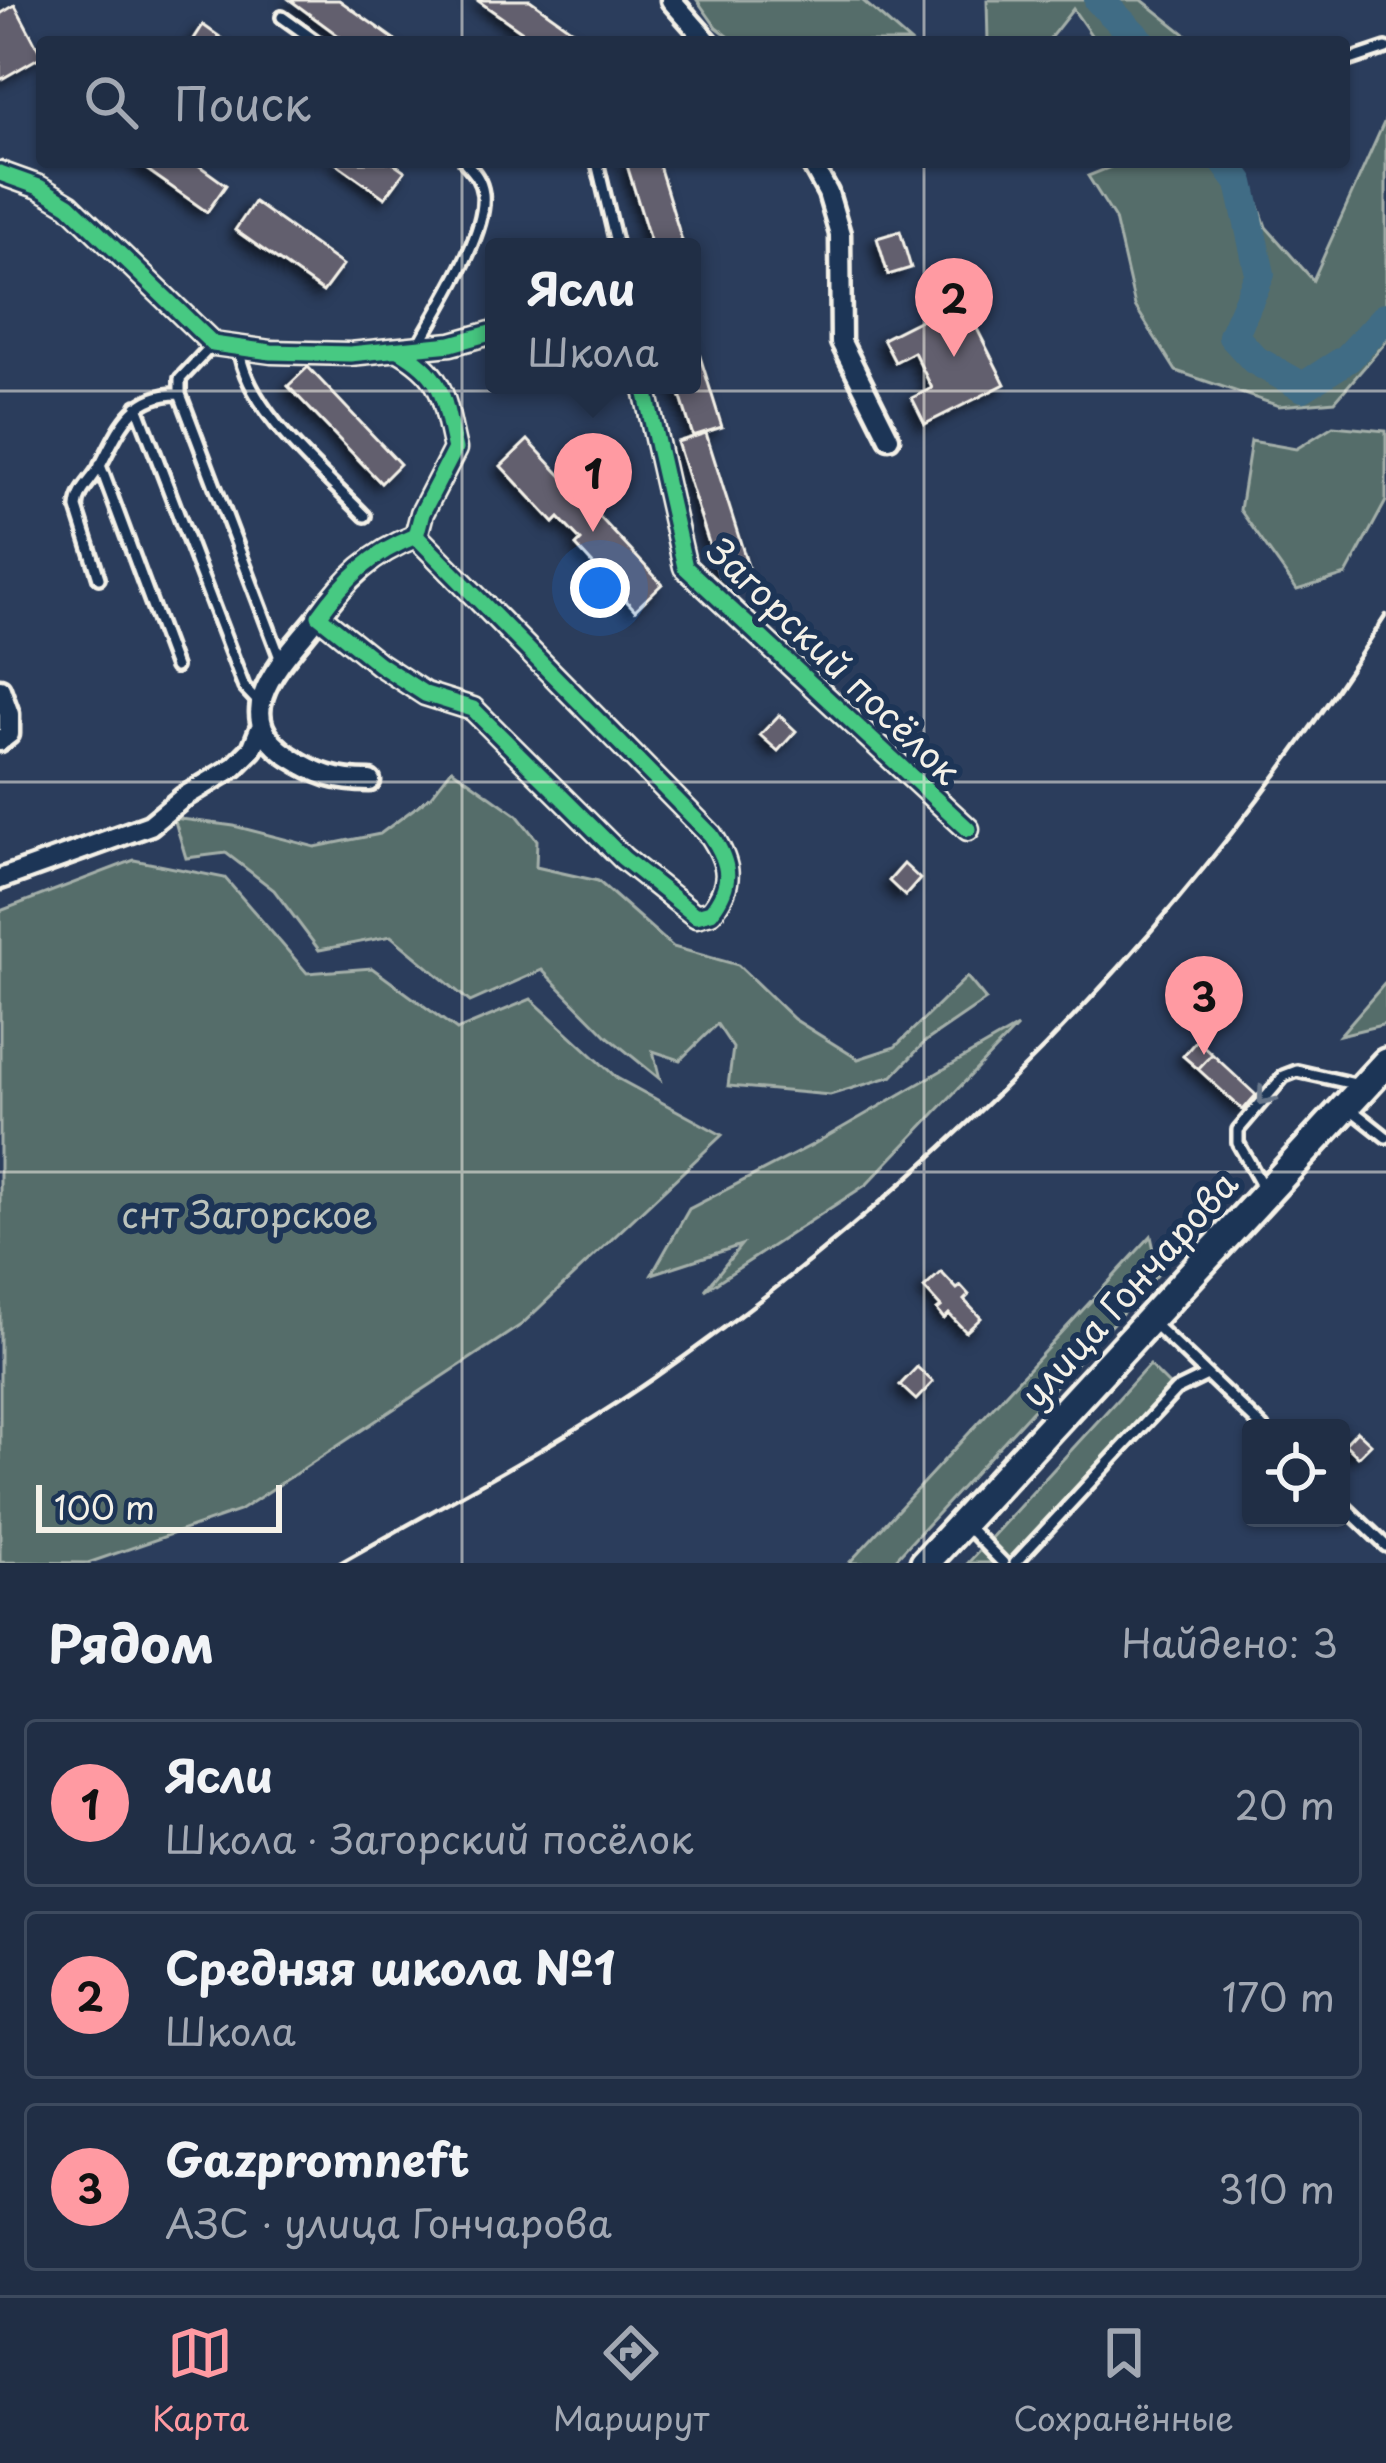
<!DOCTYPE html>
<html lang="ru">
<meta charset="utf-8">
<style>
:root{--surface:#202e45;--page:#2d3a50;--text:#f1f3f6;--muted:#a2a8b3;--line:#3d4a5e;--accent:#ff9aa2}
body{margin:0;font-family:"Playpen Sans",sans-serif;background:var(--page);color:var(--text)}
.controls{position:absolute;right:36px;bottom:36px;display:grid;overflow:hidden;border-radius:12px;box-shadow:0 3px 9px #0004}
.controls button{width:108px;height:108px;display:grid;place-items:center;padding:0;border:0;border-bottom:3px solid var(--line);background:var(--surface);color:var(--text);font:60px sans-serif}
.scale{position:absolute;left:36px;bottom:30px;width:246px;box-sizing:border-box;padding-left:12px;border:6px solid #f4f1e8;border-top:0;font-size:33px;line-height:42px;white-space:nowrap;color:#f4f1e8;-webkit-text-stroke:9px #1d3557;paint-order:stroke}
.you{position:absolute;left:600px;top:588px;width:42px;height:42px;margin:-30px;border:9px solid #fff;border-radius:50%;background:#1a73e8;box-shadow:0 0 0 18px #1a73e833}
.badge{display:grid;place-items:center;width:78px;height:78px;border-radius:50%;background:var(--accent);color:#111;font-size:39px;font-weight:700}
.pin{position:absolute;translate:-50% -99px;filter:drop-shadow(0 3px 6px #0008)}
.pin::after{content:'';position:absolute;top:63px;width:42px;height:36px;background:inherit;clip-path:polygon(0 0,100% 0,50% 100%)}
.popup{position:absolute;left:485px;top:238px;width:216px;height:156px;box-sizing:border-box;display:grid;place-content:center;border-radius:12px;background:var(--surface);filter:drop-shadow(0 3px 9px #0005);font-size:39px;white-space:nowrap;color:var(--muted)}
.popup b{font-size:45px;color:var(--text)}
.popup::after{content:'';position:absolute;left:50%;top:100%;margin-left:-24px;border:24px solid transparent;border-top-color:var(--surface)}
.list{margin:0;padding:0;list-style:none}
h2{display:flex;justify-content:space-between;align-items:center;height:156px;margin:0;padding:0 48px;font-size:51px}
h2 small{font-size:39px;font-weight:400;color:var(--muted)}
.list li{display:grid;grid-template-columns:78px 1fr auto;gap:36px;align-items:center;box-sizing:border-box;height:168px;margin:0 24px 24px;padding:0 24px;border:3px solid var(--line);border-radius:12px}
.list b{display:block;font-size:45px;white-space:nowrap}
.list p{margin:0;font-size:39px;white-space:nowrap;color:var(--muted)}
.list em{font-size:39px;font-style:normal;color:var(--muted)}
.icon{flex:none;width:66px;height:66px;fill:none;stroke:currentColor;stroke-width:2;stroke-linecap:round;stroke-linejoin:round}
.map{position:relative;flex:none;width:1386px;height:1563px;overflow:hidden}
.search{position:absolute;background:var(--surface);box-shadow:0 3px 9px #0004;left:36px;right:36px;top:36px;height:132px;display:flex;align-items:center;gap:30px;box-sizing:border-box;padding:0 42px;border-radius:12px;color:var(--muted);font-size:45px}
.sheet{height:732px;background:var(--surface)}
nav{display:flex;justify-content:space-around;align-items:center;box-sizing:border-box;height:168px;border-top:3px solid var(--line);background:var(--surface);font-size:33px;color:var(--muted)}
nav a{display:grid;justify-items:center;gap:6px}
nav .on{color:var(--accent)}
.map>svg:first-child{display:block}
.green{fill:#556d6a;stroke:#a4afa9;stroke-width:3}
.lines{fill:none;stroke-linecap:round;stroke-linejoin:round}
.river{stroke:#406c85;stroke-width:30}
.building{fill:#625e6e;stroke:#f4f1e8;stroke-width:3;filter:url(#shadow)}
.service-casing{stroke:#f4f1e8;stroke-width:18}
.minor-casing{stroke:#f4f1e8;stroke-width:27}
.primary-casing{stroke:#f4f1e8;stroke-width:36}
.service{stroke:#1d3557;stroke-width:9}
.minor{stroke:#1d3557;stroke-width:18}
.primary{stroke:#1d3557;stroke-width:27}
.rail{stroke:#f4f1e8;stroke-width:4.5}
.cycleway-casing{stroke:#1d3557;stroke-width:22}
.cycleway{stroke:#46c982;stroke-width:15}
.oneway{stroke:#68778a}
.grid{fill:none;stroke:#f4f1e8;stroke-width:3;stroke-opacity:0.55}
.labels{text-anchor:middle;dominant-baseline:central;stroke-width:12;stroke-linejoin:round;paint-order:stroke}
.street-label{font-size:36px;fill:#f4f1e8;stroke:#1d3557}
.park-label{font-size:36px;fill:#bcc3bc;stroke:#1d3557}
</style>
<div class="map">
<svg width="1386" height="1563" viewBox="0 0 1386 1563">
<defs>
<filter id="shadow"><feDropShadow dx="-5.5" dy="5.5" stdDeviation="6" flood-color="#0009"/></filter>
</defs>
<rect width="100%" height="100%" fill="#2b3d5c"/>
<filter id="ink" filterUnits="userSpaceOnUse"><feTurbulence type="fractalNoise" baseFrequency=".00833" numOctaves="2"/><feDisplacementMap in="SourceGraphic" scale="24" xChannelSelector="R" yChannelSelector="G"/><feConvolveMatrix kernelMatrix="1 2 1 2 8 2 1 2 1" color-interpolation-filters="sRGB"/></filter>
<g filter="url(#ink)">
<path class="green" d="M697 0H862L910 42H736L716 27Z
M987 0H1142L1195 42H1096L1073 9 1047 42H988Z
M1386 118V342L1335 401 1279 406 1176 371 1135 306 1115 219 1088 176 1123 162H1244L1266 227 1313 280Z
M1333 426 1386 431V501L1346 575 1297 590 1240 510 1251 441 1296 449Z
M452 769 517 815 537 840 536 867 598 881 673 947 738 965 794 1019 858 1059 895 1047 967 977 986 1000 926 1041 893 1076 830 1095 728 1086 733 1048 717 1024 680 1060 653 1051 660 1079 607 1036 542 970 470 1002 391 936 319 950 274 890 226 853 186 858 174 818 234 826 315 847 380 834 431 796Z
M134 860 225 878 307 973 372 968 457 1030 531 999 617 1078 722 1135 521 1325 239 1511 88 1563 0 1562V911Z
M1386 982V1024L1340 1035Z
M1017 1027 867 1184 705 1290 741 1245 652 1274 689 1209 814 1144Z
M1151 1236 1159 1273 892 1563H849Z
M1149 1365 1170 1386 1007 1563H968Z"/>
<g class="lines">
<path class="river" d="M1099 0 1141 42
M1225 162 1240 183 1260 274 1233 336 1255 360 1303 387 1348 358 1386 317"/>
</g>
<path class="building" d="M290 0H339L398 42H347Z
M477 0H530L589 42H537Z
M15 5 42 56 0 80V14Z
M203 25 227 42H192Z
M136 162H194L226 185 207 212Z
M334 162H392L405 171 385 198Z
M626 162H658L684 247H652Z
M254 202 343 265 323 292 235 230Z
M900 231 911 268 888 275 877 238Z
M962 299 1005 384 925 424 912 398 932 388 914 352 895 362 883 339Z
M692 331 722 427 693 436 677 385H692Z
M308 367 400 464 381 483 288 386Z
M706 433 748 566 719 575 677 442Z
M528 440 662 584 635 610 576 546 581 541 559 518 554 523 501 466Z
M779 715 796 731 778 751 760 735Z
M904 864 920 879 905 896 889 881Z
M1197 1040 1212 1054 1198 1069 1183 1056Z
M1212 1054 1256 1095 1243 1110 1198 1069Z
M941 1272 957 1289 961 1286 969 1295 964 1300 981 1318 966 1332 949 1314 944 1319 937 1310 941 1307 924 1288Z
M917 1367 933 1382 916 1400 900 1385Z
M1357 1431 1371 1444 1358 1457 1345 1444Z"/>
<g class="lines">
<defs>
<path id="service" d="M282 17 317 42
M1344 62 1386 48
M597 162 617 247
M213 344 180 379V394L282 663
M417 348C437 310 487 236 483 194 481 179 474 172 465 162
M239 349C246 410 324 474 365 516
M137 406 244 687 260 704
M100 465 175 667
M99 578 77 508C78 490 92 481 100 466 119 430 132 393 180 394
M1348 1107 1386 1137
M1265 1191 1238 1143V1130L1284 1076 1297 1071 1359 1085
M1154 1324 1263 1428
M1341 1503 1386 1546
M965 1524 1003 1563
M1015 1563 1176 1390 1207 1375"/>
<path id="minor" d="M671 0 708 42
M811 162 828 193 840 234 841 342 889 438
M0 173 39 187 69 205 213 344 271 352 350 354 451 344 494 332
M399 350C446 377 443 399 455 449L422 513 416 536 711 835C731 865 733 884 711 912L696 916 623 858 473 709 425 694 379 664 319 616C346 578 372 553 416 536
M644 385 685 567 968 829
M319 616C285 659 223 714 290 757 318 775 337 781 370 781
M0 689 9 714V734L0 741
M0 879 150 825 184 797 234 767 252 749 260 729"/>
<path id="primary" d="M925 1563 1386 1063"/>
</defs>
<use href="#service" class="service-casing"/>
<use href="#minor" class="minor-casing"/>
<use href="#primary" class="primary-casing"/>
<use href="#service" class="service"/>
<use href="#minor" class="minor"/>
<use href="#primary" class="primary"/>
<path class="rail" d="M340 1563C445 1503 554 1447 654 1378 947 1173 1194 917 1386 615"/>
<defs>
<path id="cycleway" d="M0 173 39 187 69 205 213 344 271 352 350 354 451 344 494 332
M399 350C446 377 443 399 455 449L422 513 416 536 711 835C731 865 733 884 711 912L696 916 623 858 473 709 425 694 379 664 319 616C346 578 372 553 416 536
M644 385 685 567 968 829"/>
</defs>
<use href="#cycleway" class="cycleway-casing"/>
<use href="#cycleway" class="cycleway"/>
</g>
<defs><path id="oneway-chevron" d="M-2-3.5L2.5 0L-2 3.5" fill="none" stroke-width="1.6" stroke-linecap="round" stroke-linejoin="round" transform="scale(3)"/></defs>
<use class="oneway" href="#oneway-chevron" transform="translate(1265 1097) rotate(130)"/>
</g>
<path class="grid" d="M462 0V42M924 0V42M462 162V1563M924 162V1563M0 391H1386M0 782H1386M0 1172H1386"/>
<g class="labels">
<g class="street-label">
<text transform="translate(835 660) rotate(44)">Загорский посёлок</text>
<text transform="translate(1128 1288) rotate(-48)">улица Гончарова</text>
</g>
<g class="park-label">
<text x="247" y="1213">снт Загорское</text>
</g>
</g>
</svg>
<div class="controls">
<button><svg class="icon" aria-label="locate" viewBox="0 0 24 24"><circle cx="12" cy="12" r="6"/><path d="M12 2v4M12 18v4M2 12h4M18 12h4"/></svg></button>
</div>
<div class="scale">100 m</div>
<div class="you"></div>
<div class="pin badge" style="left:593px;top:532px">1</div>
<div class="popup"><b>Ясли</b>Школа</div>
<div class="pin badge" style="left:954px;top:357px">2</div>
<div class="pin badge" style="left:1204px;top:1055px">3</div>
<div class="search"><svg class="icon" aria-label="search" viewBox="0 0 24 24"><circle cx="10" cy="10" r="6"/><path d="M15 15l6 6"/></svg>Поиск</div>
</div>
<section class="sheet">
<h2>Рядом<small>Найдено: 3</small></h2>
<ul class="list">
<li><span class="badge">1</span><div><b>Ясли</b><p>Школа · Загорский посёлок</p></div><em>20 m</em></li>
<li><span class="badge">2</span><div><b>Средняя школа №1</b><p>Школа</p></div><em>170 m</em></li>
<li><span class="badge">3</span><div><b>Gazpromneft</b><p>АЗС · улица Гончарова</p></div><em>310 m</em></li>
</ul>
</section>
<nav>
<a class="on"><svg class="icon" aria-label="map" viewBox="0 0 24 24"><path d="M3 6l6-2 6 2 6-2v14l-6 2-6-2-6 2zM9 4v14M15 6v14"/></svg>Карта</a>
<a><svg class="icon" aria-label="directions" viewBox="0 0 24 24"><path d="M12 3l9 9-9 9-9-9zM9 14v-3h6M13 9l2 2-2 2"/></svg>Маршрут</a>
<a><svg class="icon" aria-label="saved" viewBox="0 0 24 24"><path d="M7 4h10v16l-5-4-5 4z"/></svg>Сохранённые</a>
</nav>
